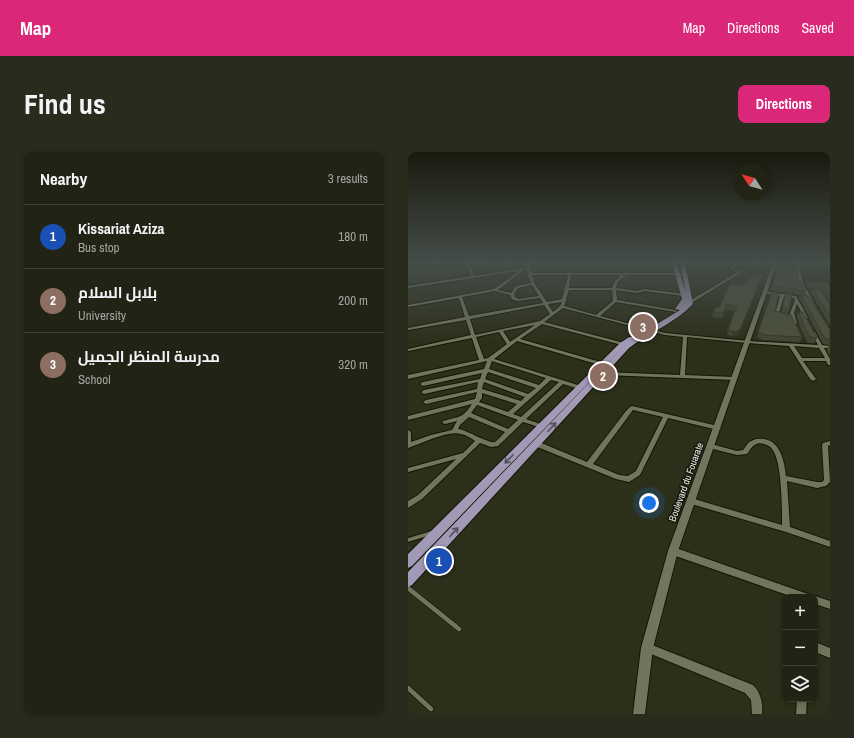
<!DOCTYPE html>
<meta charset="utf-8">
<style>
:root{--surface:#212314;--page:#292b1d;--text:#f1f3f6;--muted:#a2a4a0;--line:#3e4034;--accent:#db2777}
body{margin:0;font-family:"Archivo Narrow",Cairo,sans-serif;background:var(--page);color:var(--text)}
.controls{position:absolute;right:12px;bottom:12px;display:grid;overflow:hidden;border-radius:8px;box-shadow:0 2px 6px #0003}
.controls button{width:36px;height:36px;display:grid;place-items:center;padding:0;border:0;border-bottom:1px solid var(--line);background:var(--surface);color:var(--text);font:20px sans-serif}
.compass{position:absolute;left:326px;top:12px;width:36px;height:36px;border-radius:50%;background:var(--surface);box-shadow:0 2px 6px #0003;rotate:306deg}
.you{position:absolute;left:241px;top:351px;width:14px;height:14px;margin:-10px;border:3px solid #fff;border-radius:50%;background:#1a73e8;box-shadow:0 0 0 6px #1a73e833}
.badge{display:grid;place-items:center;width:26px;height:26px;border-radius:50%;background:var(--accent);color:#fff;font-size:13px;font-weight:700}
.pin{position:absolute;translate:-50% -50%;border:2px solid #fff;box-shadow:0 1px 4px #0006}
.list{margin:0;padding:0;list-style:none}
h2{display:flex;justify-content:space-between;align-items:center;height:52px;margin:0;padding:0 16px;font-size:17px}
h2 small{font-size:13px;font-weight:400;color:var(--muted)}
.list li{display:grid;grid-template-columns:26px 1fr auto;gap:12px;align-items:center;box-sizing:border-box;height:64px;padding:0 16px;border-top:1px solid var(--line)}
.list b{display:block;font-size:15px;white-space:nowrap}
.list p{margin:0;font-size:13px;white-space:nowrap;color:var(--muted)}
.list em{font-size:13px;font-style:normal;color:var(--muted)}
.icon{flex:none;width:22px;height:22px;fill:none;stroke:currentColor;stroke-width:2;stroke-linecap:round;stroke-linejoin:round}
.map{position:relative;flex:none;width:422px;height:562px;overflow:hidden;border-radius:8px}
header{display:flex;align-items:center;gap:24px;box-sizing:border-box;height:56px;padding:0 20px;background:var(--accent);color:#fff}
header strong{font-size:19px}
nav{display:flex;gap:22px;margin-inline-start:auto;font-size:14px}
.intro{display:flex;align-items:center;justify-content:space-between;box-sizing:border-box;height:96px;padding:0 24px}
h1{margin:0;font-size:28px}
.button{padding:10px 18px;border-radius:8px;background:var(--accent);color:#fff;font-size:14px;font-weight:700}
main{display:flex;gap:24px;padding:0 24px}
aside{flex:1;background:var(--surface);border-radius:8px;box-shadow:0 2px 6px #0003}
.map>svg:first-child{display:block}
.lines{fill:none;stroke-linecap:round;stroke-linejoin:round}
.service-far1-casing{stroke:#151704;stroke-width:5.5}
.service-casing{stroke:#151704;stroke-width:6}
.minor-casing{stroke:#151704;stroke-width:2}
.tertiary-casing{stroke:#151704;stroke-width:2}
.primary-casing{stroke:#151704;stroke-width:2}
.trunk-casing{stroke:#151704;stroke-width:2}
.service-far1{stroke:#71755e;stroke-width:3.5}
.service{stroke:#71755e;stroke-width:4.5}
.minor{fill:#71755e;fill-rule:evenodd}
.tertiary{fill:#71755e;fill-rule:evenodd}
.primary{fill:#a299b7;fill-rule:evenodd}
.trunk{fill:#b2a5d4;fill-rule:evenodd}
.wall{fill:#414532}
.shaded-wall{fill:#353829}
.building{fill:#4c503a;stroke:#353829}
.oneway{stroke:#545259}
.labels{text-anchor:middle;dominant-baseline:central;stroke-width:3;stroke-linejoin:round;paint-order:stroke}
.street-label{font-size:10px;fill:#e6e9dc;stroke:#15170d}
</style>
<header>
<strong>Map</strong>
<nav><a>Map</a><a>Directions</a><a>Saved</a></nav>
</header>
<div class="intro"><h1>Find us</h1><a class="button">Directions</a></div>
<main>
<aside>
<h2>Nearby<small>3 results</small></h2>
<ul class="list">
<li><span class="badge" style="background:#1a4fb4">1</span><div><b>Kissariat Aziza</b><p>Bus stop</p></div><em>180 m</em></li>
<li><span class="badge" style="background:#8d6e63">2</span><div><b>بلابل السلام</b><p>University</p></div><em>200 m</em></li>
<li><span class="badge" style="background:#8d6e63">3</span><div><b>مدرسة المنظر الجميل</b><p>School</p></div><em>320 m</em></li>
</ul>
</aside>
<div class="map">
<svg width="422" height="562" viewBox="0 0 422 562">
<rect width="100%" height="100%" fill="#2c2f1a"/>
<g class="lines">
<defs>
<path id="service-far1" d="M0 388 23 381"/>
<path id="service" d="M0 436 51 477
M0 536 23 557"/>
<path id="minor" d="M58 111H62L63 116 74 114 76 115 64 117 66 124 116 116V118L90 138 103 141 108 134 123 131 120 124 121 121 118 118 120 111H124L122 118 125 121H160L162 120 164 121H216L218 120 220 121H278L279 122 277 123H218L210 130 208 136 229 139 236 137 277 142 278 143 276 144 236 139 229 141 208 138 209 148 267 158 269 159 268 160 208 150 192 164 257 181 340 189 410 193 403 180 405 179 407 180 414 193 422 194V196H416L422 207V213H420L418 209H395L408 227 405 229 402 227 381 194 340 191 279 185 277 223 326 225 329 227 328 228 196 223 194 222V220L272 223 275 185 257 183 155 156 136 170 216 191V192L214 193 134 172 112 187 196 211V213H192L109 189 86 207 173 234 174 235 171 237 155 232 118 267 135 273 136 274 135 275H131L115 270 90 294 83 295 72 291 14 347 0 356V349L10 343 48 307 0 320V316L55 301 67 289C63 286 58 283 53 282 40 278 13 292 0 296V278L3 280V290L23 283 44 278 49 269 37 272 35 271 34 270 35 269C52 264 54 267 64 252L0 268V264L67 247 69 240 18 252 15 250 18 248 69 237 70 230 16 242 13 240 16 238 72 227 74 221 15 234 12 232 15 230 76 217 79 209 0 227V223L71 208 64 186 0 199V197L63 183 58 168 0 178V176L57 165 51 146 0 155V153L86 137 111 119 0 136V134L63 124 61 118 53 119 51 118 60 116ZM124 123H160L154 147 139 150 127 132ZM163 123H213L207 129 204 136H161ZM124 133 131 144 110 147 107 145 106 142 110 136ZM161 138H204L205 149 188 163 156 154 158 149 159 148 158 147ZM87 139 102 143 104 147 109 149 132 146 135 151 61 164 54 145ZM154 150 152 154 145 160 140 152ZM136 153 142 162 132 169 67 183 62 167ZM127 173 102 190 95 179ZM91 180 99 192 80 206 76 207 68 185ZM386 194 411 196 417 206H394ZM84 209 138 226 131 233 81 217ZM80 220 128 236 120 242 77 227ZM143 228 151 230 113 265 105 262ZM76 230 117 245 113 249 74 237ZM74 241 109 252 100 260 71 250 74 246ZM69 253 110 268 100 277 63 261ZM61 265 97 280C94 283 90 288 87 290 81 292 59 278 50 277L52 273Z
M328 111H331L325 117 333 119 345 111H349L285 150H283V148L330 120 321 117Z
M387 111H391L395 131 406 150 405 151H403L391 131Z
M356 139 388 144 400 166 397 167 389 152 386 161 389 172 386 173 382 161 387 148 386 146 376 144 371 161 375 164 373 165 367 162 372 144 356 141Z
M224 254 310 274 313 276 310 278 260 266 232 323 221 330 208 327 127 294 126 292 127 290H131L179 310 218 259 222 255ZM225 258 255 265 228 319 220 324 211 323 185 312Z
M348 287C371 284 376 306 378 324L409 330H414L416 328 414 293 415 291 422 289V293L420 294 422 330 418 334 409 336 379 329 382 375 422 389V395L378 380 280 351 279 349 280 347 283 346 374 373C374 356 374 309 364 297 362 294 359 293 356 292 347 289 344 295 339 302L329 303 301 296 300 294 303 292 329 299 335 298 341 290Z
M265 395 397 441 400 442 401 445H385L262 402 261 399 262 396Z
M407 444 422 449V457L407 452V445H404Z
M407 490 422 496V506L407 500Z
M239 491 345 533C353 541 355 551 354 562H344L343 548 337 541 236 499 234 496 236 493Z
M389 547H399L398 562H388Z"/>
<path id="tertiary" d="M365 111H369L270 399 245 496 237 562H225L233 496 260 399Z"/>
<path id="primary" d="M264 111H269L278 141 272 111H277L285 152C267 171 242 180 221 196L4 433 0 435V420L218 192 4 414 0 416V402L212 191 221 185H225L226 186 272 158 267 157 274 147Z"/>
<path id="trunk" d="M417 111H422V115Z"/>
</defs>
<use href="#service-far1" class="service-far1-casing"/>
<use href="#service" class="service-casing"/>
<use href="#minor" class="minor-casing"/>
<use href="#tertiary" class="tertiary-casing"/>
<use href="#primary" class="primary-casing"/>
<use href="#trunk" class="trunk-casing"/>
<use href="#service-far1" class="service-far1"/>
<use href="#service" class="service"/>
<use href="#minor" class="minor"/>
<use href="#tertiary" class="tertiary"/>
<use href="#primary" class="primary"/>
<use href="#trunk" class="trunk"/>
</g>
<path class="wall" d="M370 114 390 127 398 139 397 143 387 142 385 138 384 142 363 138Z
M352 129 330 183 324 185 319 182 320 177 327 159 318 158 314 167 304 165 305 160 311 156 334 133Z
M400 129 422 135V150L414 138 399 135V133Z
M404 137 422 152V173L403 141Z
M363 139 367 159 373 161 378 141 381 158 379 162 394 185 392 190 354 188 349 185 362 145V143Z
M393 143 421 176 422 177V203H421L419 198 421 193 415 192 392 148Z
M391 160 409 186 407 191H400L393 177 389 164Z"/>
<path class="shaded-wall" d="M37 111H57L58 115 59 114 60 121 0 131V117Z
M84 111H114V113L66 120 65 114Z
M354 124 352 129 330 183 324 185 325 180Z
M319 152 318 158 314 167 315 161Z
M1 394 3 396 0 399V395Z"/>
<path class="building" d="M25 111H37L0 117V115Z
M72 111H84L65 114 64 112Z
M58 113 59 114 0 124V122Z
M370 114 388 116 390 127 392 128 398 139 388 138 386 134 385 137 364 134Z
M348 122 354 124 332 178 325 180 320 177 329 154 319 152 315 161 305 160 308 155 311 156 322 132 334 133Z
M400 129 419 131 422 135V143L416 134 401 130Z
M404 137 412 138 422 152V165Z
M363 139 371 141 367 159 383 163 394 185 356 183 350 180 364 140Z
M378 141 384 142 381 158 374 156Z
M393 143 401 144 421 176 422 177V188L417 187Z
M391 160H395L409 186 402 185 395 172Z"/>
<defs><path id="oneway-shaft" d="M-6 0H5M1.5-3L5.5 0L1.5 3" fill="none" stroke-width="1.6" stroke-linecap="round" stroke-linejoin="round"/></defs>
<g class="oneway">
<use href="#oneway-shaft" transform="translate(144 275) rotate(-47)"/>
<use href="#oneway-shaft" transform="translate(101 307) rotate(134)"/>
<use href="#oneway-shaft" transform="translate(46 380) rotate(-47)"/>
</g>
<linearGradient id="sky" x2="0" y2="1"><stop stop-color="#181a0e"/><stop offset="0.58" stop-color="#454d49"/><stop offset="1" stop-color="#454d49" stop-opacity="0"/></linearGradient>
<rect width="422" height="190" fill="url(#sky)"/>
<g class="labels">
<g class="street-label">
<text transform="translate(278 330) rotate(-70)">Boulevard du Fouarate</text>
</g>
</g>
</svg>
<div class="controls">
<button>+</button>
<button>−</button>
<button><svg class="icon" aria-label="layers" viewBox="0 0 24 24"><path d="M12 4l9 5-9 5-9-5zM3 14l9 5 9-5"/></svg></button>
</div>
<svg class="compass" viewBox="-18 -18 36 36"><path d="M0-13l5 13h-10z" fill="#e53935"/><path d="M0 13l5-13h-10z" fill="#a2a4a0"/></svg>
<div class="you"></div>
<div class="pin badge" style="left:31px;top:409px;background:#1a4fb4">1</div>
<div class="pin badge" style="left:195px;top:224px;background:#8d6e63">2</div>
<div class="pin badge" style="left:235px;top:175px;background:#8d6e63">3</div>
</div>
</main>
